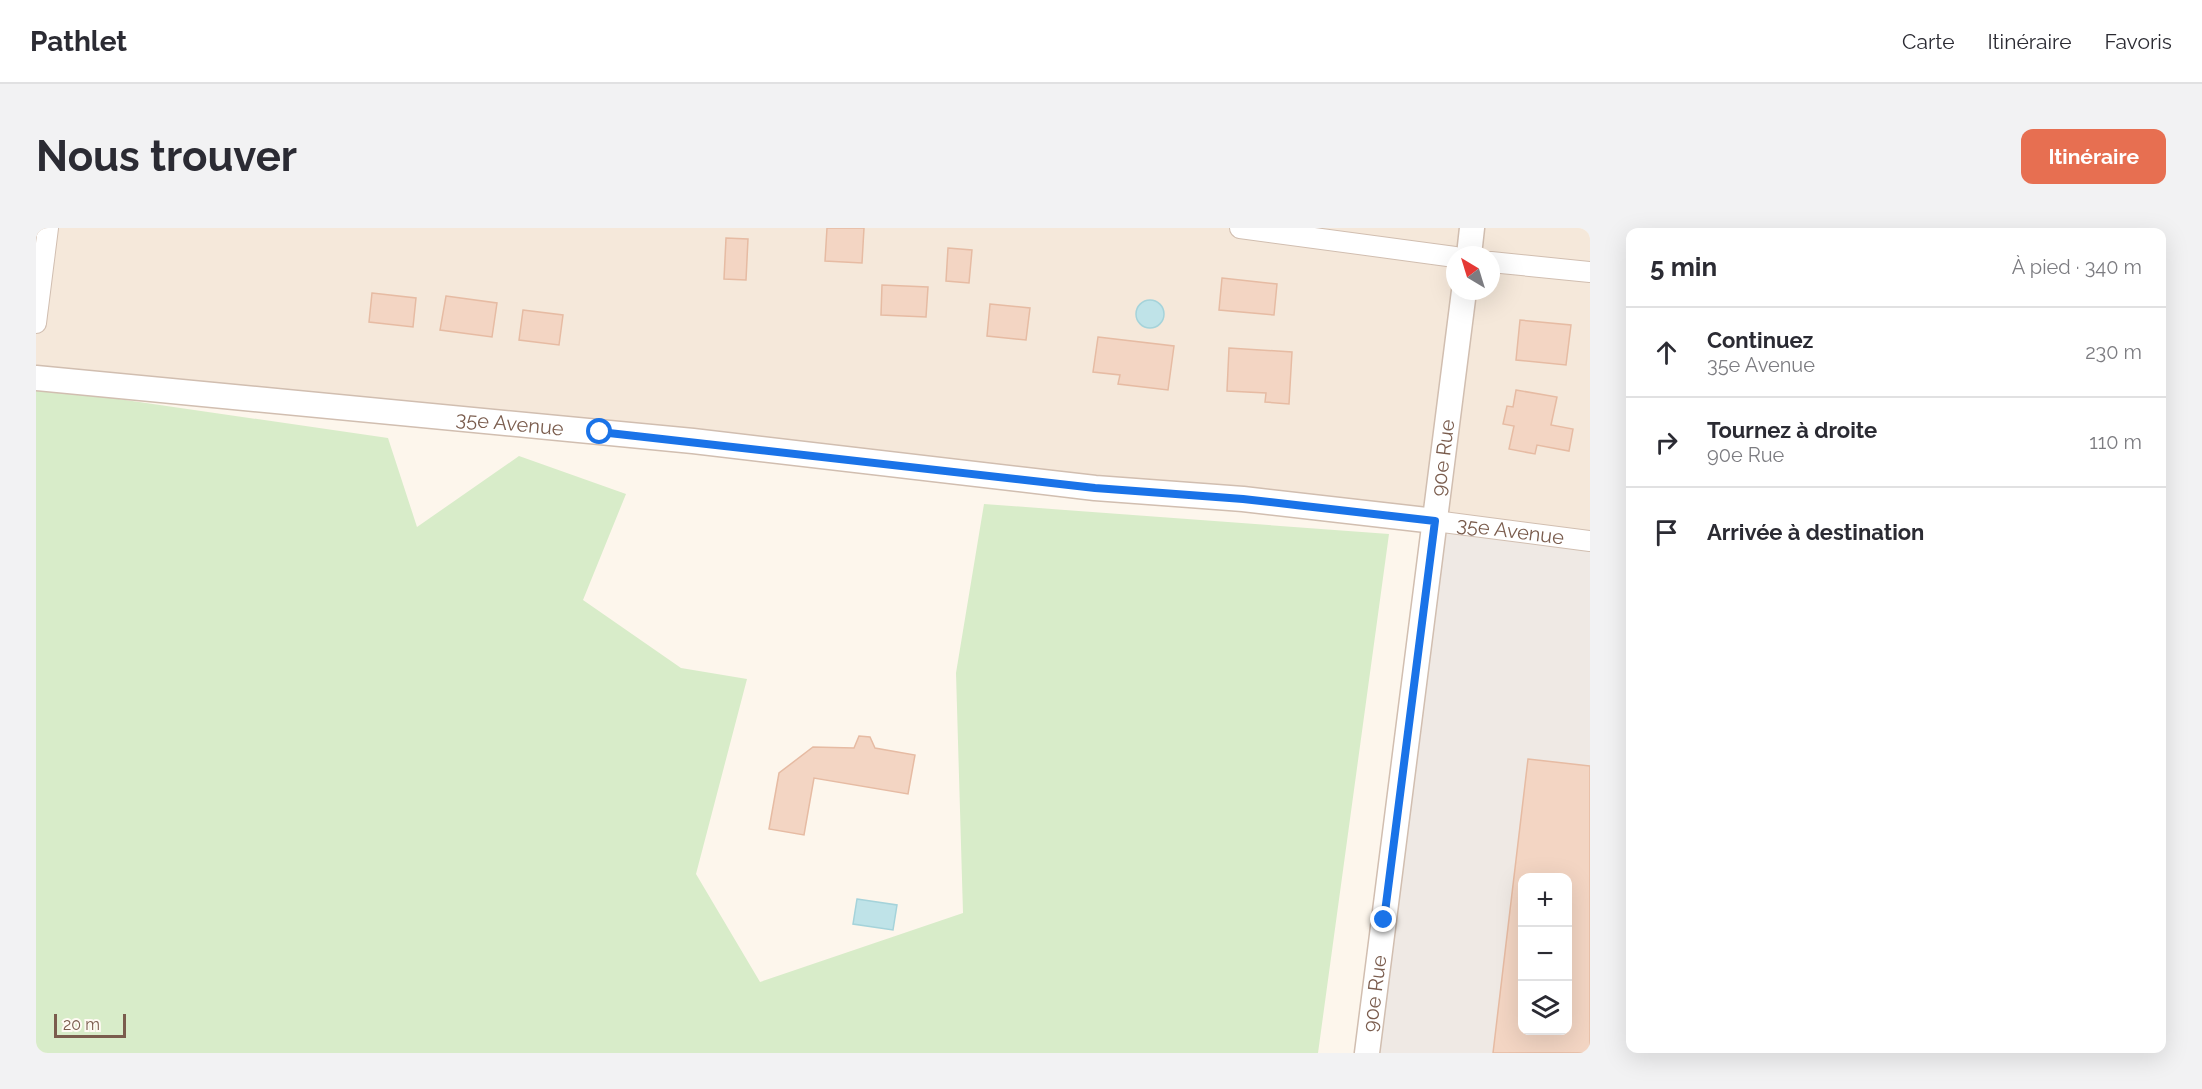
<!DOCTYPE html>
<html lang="fr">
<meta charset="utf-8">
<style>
:root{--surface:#fff;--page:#f2f2f3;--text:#2b2b33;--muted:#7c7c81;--line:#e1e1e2;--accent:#e76f51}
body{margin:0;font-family:Raleway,sans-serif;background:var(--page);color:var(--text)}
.controls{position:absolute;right:18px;bottom:18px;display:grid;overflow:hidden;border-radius:12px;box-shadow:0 6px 24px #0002}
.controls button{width:54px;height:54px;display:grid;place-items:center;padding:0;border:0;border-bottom:2px solid var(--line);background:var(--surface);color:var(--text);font:30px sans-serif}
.compass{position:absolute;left:1410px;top:18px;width:54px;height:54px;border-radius:50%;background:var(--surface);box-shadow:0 6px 24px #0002;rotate:322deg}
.scale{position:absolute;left:18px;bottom:15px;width:72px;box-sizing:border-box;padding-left:6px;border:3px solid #7a5c4d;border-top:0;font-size:16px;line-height:21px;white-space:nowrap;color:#7a5c4d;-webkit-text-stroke:4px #fffaf3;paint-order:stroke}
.stop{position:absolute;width:18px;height:18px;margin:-14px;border:4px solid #1a73e8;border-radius:50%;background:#fff}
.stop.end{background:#1a73e8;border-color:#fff;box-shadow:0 2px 6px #0008}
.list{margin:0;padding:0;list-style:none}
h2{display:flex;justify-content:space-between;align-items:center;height:78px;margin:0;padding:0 24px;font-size:26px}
h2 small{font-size:20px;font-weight:400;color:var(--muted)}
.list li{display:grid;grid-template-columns:39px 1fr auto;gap:18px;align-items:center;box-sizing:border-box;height:90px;padding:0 24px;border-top:2px solid var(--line)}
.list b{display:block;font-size:22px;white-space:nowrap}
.list p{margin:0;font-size:20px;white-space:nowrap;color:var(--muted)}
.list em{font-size:20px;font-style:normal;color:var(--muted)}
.icon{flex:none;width:33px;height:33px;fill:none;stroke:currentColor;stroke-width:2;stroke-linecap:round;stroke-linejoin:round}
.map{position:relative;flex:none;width:1554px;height:825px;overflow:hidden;border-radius:12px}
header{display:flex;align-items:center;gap:36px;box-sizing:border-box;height:84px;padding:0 30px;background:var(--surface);border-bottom:2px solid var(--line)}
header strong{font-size:28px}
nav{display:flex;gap:33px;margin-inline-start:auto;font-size:21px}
.intro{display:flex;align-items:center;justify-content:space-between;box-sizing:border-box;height:144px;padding:0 36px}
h1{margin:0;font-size:42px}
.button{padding:15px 27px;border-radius:12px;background:var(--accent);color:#fff;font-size:21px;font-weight:700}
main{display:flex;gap:36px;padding:0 36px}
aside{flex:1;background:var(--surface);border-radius:12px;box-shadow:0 6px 24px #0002}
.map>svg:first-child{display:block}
.residential{fill:#f5e8da;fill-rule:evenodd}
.industrial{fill:#efe9e4;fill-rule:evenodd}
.green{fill:#d8ecc9}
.water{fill:#bfe3e8;stroke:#a5d3da;stroke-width:1.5}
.building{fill:#f3d5c3;stroke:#e6bba3;stroke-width:1.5;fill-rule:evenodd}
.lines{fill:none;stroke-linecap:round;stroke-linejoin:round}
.minor-casing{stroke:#d1beb0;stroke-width:22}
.tertiary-casing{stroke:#d1beb0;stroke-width:27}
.minor{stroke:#fff;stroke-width:20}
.tertiary{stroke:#fff;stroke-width:24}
.route{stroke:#1a73e8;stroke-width:8}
.labels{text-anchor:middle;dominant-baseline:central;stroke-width:4.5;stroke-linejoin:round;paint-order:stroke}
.street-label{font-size:20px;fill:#7a5c4d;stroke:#fffaf3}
</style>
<header>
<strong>Pathlet</strong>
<nav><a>Carte</a><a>Itinéraire</a><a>Favoris</a></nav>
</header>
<div class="intro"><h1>Nous trouver</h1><a class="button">Itinéraire</a></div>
<main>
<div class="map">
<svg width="1554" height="825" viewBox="0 0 1554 825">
<rect width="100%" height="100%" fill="#fdf6ec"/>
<path class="residential" d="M0 0H1554V313L0 150ZM1419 27H1455V63H1419Z"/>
<path class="industrial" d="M1399 293 1554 313V825H1331ZM1486 650H1532V802H1486Z"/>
<path class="green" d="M0 159 352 210 381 299 483 228 590 266 547 372 645 440 711 451 660 646 724 754 927 685 920 445 948 276 1353 306 1282 825H0Z"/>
<path class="water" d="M1100 86a14 14 0 1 1 28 0a14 14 0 1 1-28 0Z
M821 671 861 677 857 702 817 696Z"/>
<path class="building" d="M791 0H828L826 35 789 33Z
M690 10 712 11 710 52 688 51Z
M912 20 936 22 933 55 910 53Z
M1186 50 1241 56 1238 87 1183 82Z
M846 57 892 59 890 89 845 87Z
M336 65 380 70 377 99 333 94Z
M410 68 461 75 456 109 404 102Z
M954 76 994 80 990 112 951 108Z
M487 82 527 87 523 117 483 112Z
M1484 92 1535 97 1530 137 1480 132Z
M1062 109 1138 118 1132 162 1082 156 1084 147 1057 144Z
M1193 120 1256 124 1253 176 1229 174 1230 165 1191 163Z
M1480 162 1521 169 1515 197 1537 201 1533 223 1501 217 1499 226 1473 221 1478 198 1467 196 1471 178 1477 179Z
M823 508 834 509 839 520 879 527 872 566 778 550 768 607 733 601 743 545 777 519 818 520Z
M1492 531 1554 538V825H1457ZM1486 650H1532V802H1486Z"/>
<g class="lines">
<defs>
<g id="minor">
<path d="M1204 0 1419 29"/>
<path d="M1455 34 1554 44"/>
<path d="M0 95 12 0"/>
<path id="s1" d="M1399 293 1554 313"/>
</g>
<g id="tertiary">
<path d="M1433 27 1436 0"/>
<path id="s2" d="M0 150 657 213 1059 260 1207 271 1399 293"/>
<path id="s3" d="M1331 825 1428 63"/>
</g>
</defs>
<use href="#minor" class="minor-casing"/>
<use href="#tertiary" class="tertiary-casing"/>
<use href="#minor" class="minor"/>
<use href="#tertiary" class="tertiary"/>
</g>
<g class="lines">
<path class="route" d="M564 204 1059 260 1207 271 1399 293 1348 692"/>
</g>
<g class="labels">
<g class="street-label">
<text stroke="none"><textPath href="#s2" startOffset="476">35e Avenue</textPath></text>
<text stroke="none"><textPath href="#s3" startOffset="600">90e Rue</textPath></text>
<text stroke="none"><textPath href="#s1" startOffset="76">35e Avenue</textPath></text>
<text stroke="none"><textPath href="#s3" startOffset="60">90e Rue</textPath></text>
</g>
</g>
</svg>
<div class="controls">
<button>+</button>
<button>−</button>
<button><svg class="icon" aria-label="layers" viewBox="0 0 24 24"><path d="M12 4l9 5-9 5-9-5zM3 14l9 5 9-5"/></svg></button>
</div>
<svg class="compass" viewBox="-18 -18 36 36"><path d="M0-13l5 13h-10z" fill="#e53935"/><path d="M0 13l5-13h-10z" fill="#7c7c81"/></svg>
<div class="scale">20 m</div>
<div class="stop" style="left:564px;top:204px"></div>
<div class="stop end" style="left:1348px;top:692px"></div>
</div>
<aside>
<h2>5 min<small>À pied · 340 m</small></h2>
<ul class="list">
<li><svg class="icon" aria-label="ahead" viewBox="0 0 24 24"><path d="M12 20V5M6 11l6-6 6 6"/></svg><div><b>Continuez</b><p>35e Avenue</p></div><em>230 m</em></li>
<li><svg class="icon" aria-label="right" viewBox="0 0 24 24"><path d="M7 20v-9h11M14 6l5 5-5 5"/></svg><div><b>Tournez à droite</b><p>90e Rue</p></div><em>110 m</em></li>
<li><svg class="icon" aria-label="arrive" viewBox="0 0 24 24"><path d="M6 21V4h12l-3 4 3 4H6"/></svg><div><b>Arrivée à destination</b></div></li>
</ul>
</aside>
</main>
